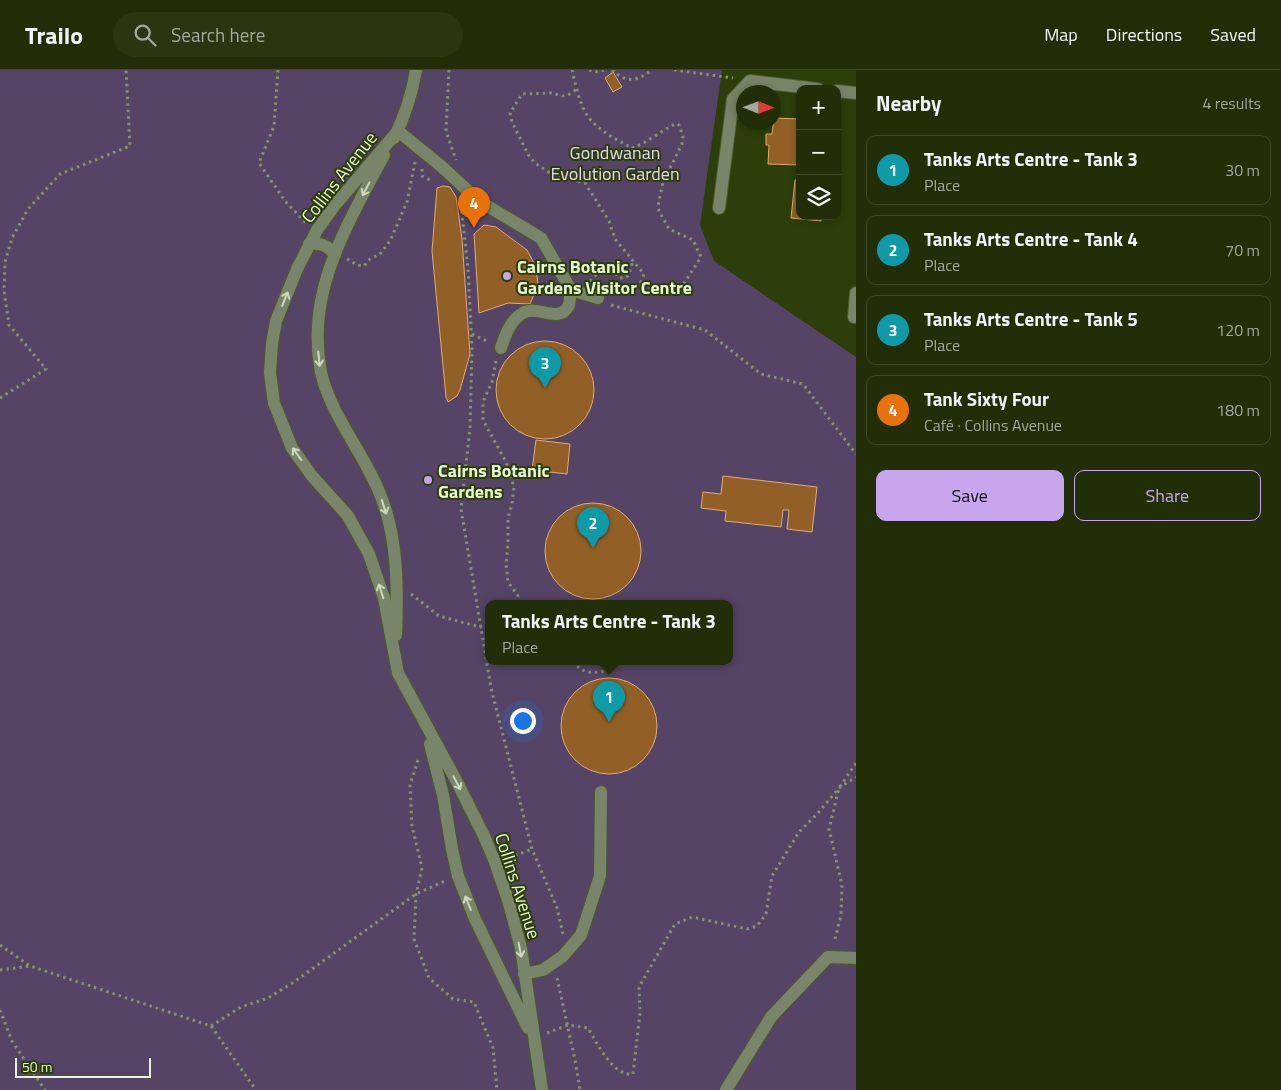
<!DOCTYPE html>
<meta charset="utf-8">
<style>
:root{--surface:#212e07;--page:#293611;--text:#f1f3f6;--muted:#a2a89b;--line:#3e4a28;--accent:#c9a5ee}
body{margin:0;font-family:"Titillium Web",sans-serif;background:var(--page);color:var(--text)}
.controls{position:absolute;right:15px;top:15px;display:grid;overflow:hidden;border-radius:10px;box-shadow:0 2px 8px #0003}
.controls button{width:45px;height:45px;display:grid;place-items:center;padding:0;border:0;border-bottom:1px solid var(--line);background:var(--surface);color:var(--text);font:25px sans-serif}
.compass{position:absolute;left:736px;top:15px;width:45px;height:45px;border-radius:50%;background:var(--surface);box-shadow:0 2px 8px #0003;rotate:91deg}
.scale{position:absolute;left:15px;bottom:12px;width:136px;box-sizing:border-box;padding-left:5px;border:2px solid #e7f7d4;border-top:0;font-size:14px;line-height:18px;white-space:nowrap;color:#e7f7d4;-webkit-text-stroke:4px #2c3e09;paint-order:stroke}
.you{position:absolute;left:522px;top:650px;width:18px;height:18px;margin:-12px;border:4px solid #fff;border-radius:50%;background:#1a73e8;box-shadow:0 0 0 8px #1a73e833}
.badge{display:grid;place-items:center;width:32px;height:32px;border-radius:50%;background:var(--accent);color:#fff;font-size:16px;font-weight:700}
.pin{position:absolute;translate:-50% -41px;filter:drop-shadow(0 1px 2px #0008)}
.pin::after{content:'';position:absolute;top:26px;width:18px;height:15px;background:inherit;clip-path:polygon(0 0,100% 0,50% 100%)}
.popup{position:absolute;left:485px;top:530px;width:248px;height:65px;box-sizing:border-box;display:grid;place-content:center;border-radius:10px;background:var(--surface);filter:drop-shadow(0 1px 4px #0005);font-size:16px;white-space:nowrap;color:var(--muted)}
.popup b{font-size:19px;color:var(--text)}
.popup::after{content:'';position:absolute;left:50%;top:100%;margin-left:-10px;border:10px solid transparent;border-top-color:var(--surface)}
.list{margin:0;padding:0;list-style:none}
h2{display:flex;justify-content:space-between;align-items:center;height:65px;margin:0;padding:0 20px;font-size:21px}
h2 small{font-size:16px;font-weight:400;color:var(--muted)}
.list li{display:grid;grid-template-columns:32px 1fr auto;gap:15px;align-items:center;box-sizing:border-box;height:70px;margin:0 10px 10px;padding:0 10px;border:1px solid var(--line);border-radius:10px}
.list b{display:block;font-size:19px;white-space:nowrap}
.list p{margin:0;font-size:16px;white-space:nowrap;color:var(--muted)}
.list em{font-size:16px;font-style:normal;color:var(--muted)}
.actions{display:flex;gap:10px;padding:15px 20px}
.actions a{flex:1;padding:11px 0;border:1px solid var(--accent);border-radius:10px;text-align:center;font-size:18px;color:var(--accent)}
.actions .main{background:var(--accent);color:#111}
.icon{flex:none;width:28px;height:28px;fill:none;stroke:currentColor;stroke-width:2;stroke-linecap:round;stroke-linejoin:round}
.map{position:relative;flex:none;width:856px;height:1020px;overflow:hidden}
header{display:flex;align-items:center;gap:30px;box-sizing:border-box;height:70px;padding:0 25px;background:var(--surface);border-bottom:1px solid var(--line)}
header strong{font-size:24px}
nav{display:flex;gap:28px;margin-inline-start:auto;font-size:18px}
.search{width:350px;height:45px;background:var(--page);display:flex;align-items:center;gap:12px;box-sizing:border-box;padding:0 18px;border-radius:28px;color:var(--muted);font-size:19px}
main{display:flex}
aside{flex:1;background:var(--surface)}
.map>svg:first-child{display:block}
.green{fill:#564467;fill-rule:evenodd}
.building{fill:#926026;stroke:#e1ab72}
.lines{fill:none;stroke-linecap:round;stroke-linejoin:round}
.minor-casing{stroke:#4a5c29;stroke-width:14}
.path{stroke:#839468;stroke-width:3;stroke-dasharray:2.5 4;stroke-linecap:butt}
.minor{stroke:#798569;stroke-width:12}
.oneway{stroke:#ccdab9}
.poi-dot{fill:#c9a5ee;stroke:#2c3e09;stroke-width:2}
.labels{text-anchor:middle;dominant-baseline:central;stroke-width:4;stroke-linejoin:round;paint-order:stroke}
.park-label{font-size:18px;fill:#e6d6f8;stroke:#2c3e09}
.street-label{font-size:18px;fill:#e7f7d4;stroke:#2c3e09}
.poi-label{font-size:18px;font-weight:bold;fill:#e7f7d4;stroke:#2c3e09;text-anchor:start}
</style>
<header>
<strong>Trailo</strong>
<div class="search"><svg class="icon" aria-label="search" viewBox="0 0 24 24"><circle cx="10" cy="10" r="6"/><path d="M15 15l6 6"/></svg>Search here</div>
<nav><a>Map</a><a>Directions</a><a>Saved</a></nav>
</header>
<main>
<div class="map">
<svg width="856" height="1020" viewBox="0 0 856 1020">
<rect width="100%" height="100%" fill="#2c3e09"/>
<path class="green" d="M0 0H722L700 155 714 191 856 287V1020H0ZM489 533H729V591H489Z"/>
<path class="building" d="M613 2 622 17 613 22 605 8Z
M774 48 800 49V95L768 94 769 75H766V64H772Z
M795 110H800V146H822L821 151 791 148Z
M443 116 450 117 456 127 462 169 470 284 460 320 457 326 448 332 446 327 432 181 437 118Z
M484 155 496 157 527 180 536 197 538 215 530 234 508 233 479 243 474 164Z
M496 320a49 49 0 1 1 98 0a49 49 0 1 1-98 0Z
M536 370 570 374 567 404 532 400Z
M723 406 817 417 812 462 787 459 789 440H783L781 457 725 451 726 441 701 438 703 422 721 424Z
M545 481a48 48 0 1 1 96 0a48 48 0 1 1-96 0Z
M561 656a48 48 0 1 1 96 0a48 48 0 1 1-96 0Z"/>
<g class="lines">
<defs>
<path id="minor" d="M750 11 818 19
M837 21 856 23
M398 61 335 135 317 160 297 199 276 251 272 274 270 303 274 333 292 378 312 406 348 446 369 484 384 528 398 603 457 712 484 766 495 792 508 830 521 878 542 1020
M398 61 441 96 479 131 541 168 571 220 598 228
M394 68C405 46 412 24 416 0
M384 85C356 138 321 196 318 256 317 271 318 287 321 302 329 341 361 380 377 417 398 462 398 517 396 565
M719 138 733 29 750 11
M309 174C322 173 327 175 335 185
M854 247 856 223
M501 278C505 266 510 250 523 243 537 234 560 255 569 235 570 231 570 225 571 220
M430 674 443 725 452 779 458 806 475 849 528 958
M524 904 543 900 563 886 581 865 600 806 601 722
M726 1020 771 947 828 887 856 888"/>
</defs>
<use href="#minor" class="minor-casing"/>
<path class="path" d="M278 0 274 56 259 93 285 131 306 153
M449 0 446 61 456 90
M572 0C575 13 580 35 587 45 597 60 617 70 632 78 645 74 661 61 675 54L679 55 683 66 682 74 663 112 658 136 659 141 669 159 693 170 701 187 679 221 656 220 643 217 641 212 644 204 615 169 609 151 585 113 553 105 535 93 529 86 512 52 510 43 522 24 551 23 562 26 568 25 577 19
M589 0 598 2 604 0
M612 0C628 14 637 11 652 0
M674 0 733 8
M422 99V106L430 110V107
M461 135 468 199 472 277 470 358 461 439 491 618 532 779 557 838 563 864
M347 189 357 195 364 196 370 189 380 184 390 171 407 132 415 92
M590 211 599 202 607 198 612 199 620 208H626L629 204 633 191
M611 235 705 260 761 304 803 314 856 384
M472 264 489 272
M496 291 492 312 483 332V350L506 392 514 417 512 434 508 448V475L506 494 508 512 518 526 516 533
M0 328 46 299 9 255 4 221 5 192 12 168 28 139 60 104 130 76 126 0
M411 524 439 546 480 557 489 551
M537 591 554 592 557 591
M573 591C584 607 596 602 613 600
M418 690 410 715 412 756 422 798 416 824 414 869 429 908 453 929 474 932 493 978 497 1020
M509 788 532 779
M835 869 841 845 842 815 829 759 839 718 856 693
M0 875 30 896 211 956 256 1020
M0 900 30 896
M557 908 575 990 580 1020
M0 940 12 971 45 1020
M211 956 241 937 268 928 294 912 416 824 445 811
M547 963 568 955 588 958C597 973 613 1007 633 1004L640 943 639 917 675 854 692 847 747 859 757 856 766 844 772 806 799 762 818 743 839 718 856 707"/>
<use href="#minor" class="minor"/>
</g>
<defs><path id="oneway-shaft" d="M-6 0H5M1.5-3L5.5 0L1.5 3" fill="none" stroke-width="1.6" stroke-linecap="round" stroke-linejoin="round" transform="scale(1.25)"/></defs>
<g class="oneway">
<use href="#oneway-shaft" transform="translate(366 119) rotate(118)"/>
<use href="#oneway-shaft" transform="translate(285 229) rotate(-68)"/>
<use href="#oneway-shaft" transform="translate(319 289) rotate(84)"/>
<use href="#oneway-shaft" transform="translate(297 384) rotate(-126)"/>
<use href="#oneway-shaft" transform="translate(384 437) rotate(72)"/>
<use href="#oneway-shaft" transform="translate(381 521) rotate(-108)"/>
<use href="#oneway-shaft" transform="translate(457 713) rotate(62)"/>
<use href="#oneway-shaft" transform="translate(468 833) rotate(-112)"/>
<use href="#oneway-shaft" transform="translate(520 880) rotate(79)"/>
</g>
<g class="poi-dot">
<circle cx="507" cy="206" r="5"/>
<circle cx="428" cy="410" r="5"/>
</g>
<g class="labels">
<g class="park-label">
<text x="615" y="82">Gondwanan<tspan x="615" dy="21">Evolution Garden</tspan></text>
</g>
<g class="street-label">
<text transform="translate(339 107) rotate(-52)">Collins Avenue</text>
<text transform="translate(518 816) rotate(72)">Collins Avenue</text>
</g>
<g class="poi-label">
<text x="517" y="196">Cairns Botanic<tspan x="517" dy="21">Gardens Visitor Centre</tspan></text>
<text x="438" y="400">Cairns Botanic<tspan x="438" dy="21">Gardens</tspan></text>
</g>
</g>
</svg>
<div class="controls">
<button>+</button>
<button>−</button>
<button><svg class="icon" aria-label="layers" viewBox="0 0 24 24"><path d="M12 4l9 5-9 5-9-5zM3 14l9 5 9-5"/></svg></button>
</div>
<svg class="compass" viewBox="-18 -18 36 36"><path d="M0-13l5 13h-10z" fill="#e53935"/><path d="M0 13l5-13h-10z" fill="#a2a89b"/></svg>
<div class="scale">50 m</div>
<div class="you"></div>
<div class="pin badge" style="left:609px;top:652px;background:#0f9aa8">1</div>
<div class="popup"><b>Tanks Arts Centre - Tank 3</b>Place</div>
<div class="pin badge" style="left:593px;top:478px;background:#0f9aa8">2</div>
<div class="pin badge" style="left:545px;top:318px;background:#0f9aa8">3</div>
<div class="pin badge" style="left:474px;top:158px;background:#e8710a">4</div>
</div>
<aside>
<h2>Nearby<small>4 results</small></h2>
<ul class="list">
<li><span class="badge" style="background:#0f9aa8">1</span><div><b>Tanks Arts Centre - Tank 3</b><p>Place</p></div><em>30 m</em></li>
<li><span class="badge" style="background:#0f9aa8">2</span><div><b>Tanks Arts Centre - Tank 4</b><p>Place</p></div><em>70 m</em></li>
<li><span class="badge" style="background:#0f9aa8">3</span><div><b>Tanks Arts Centre - Tank 5</b><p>Place</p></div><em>120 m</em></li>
<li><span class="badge" style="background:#e8710a">4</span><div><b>Tank Sixty Four</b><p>Café · Collins Avenue</p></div><em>180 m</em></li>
</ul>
<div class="actions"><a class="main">Save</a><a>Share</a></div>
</aside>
</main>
